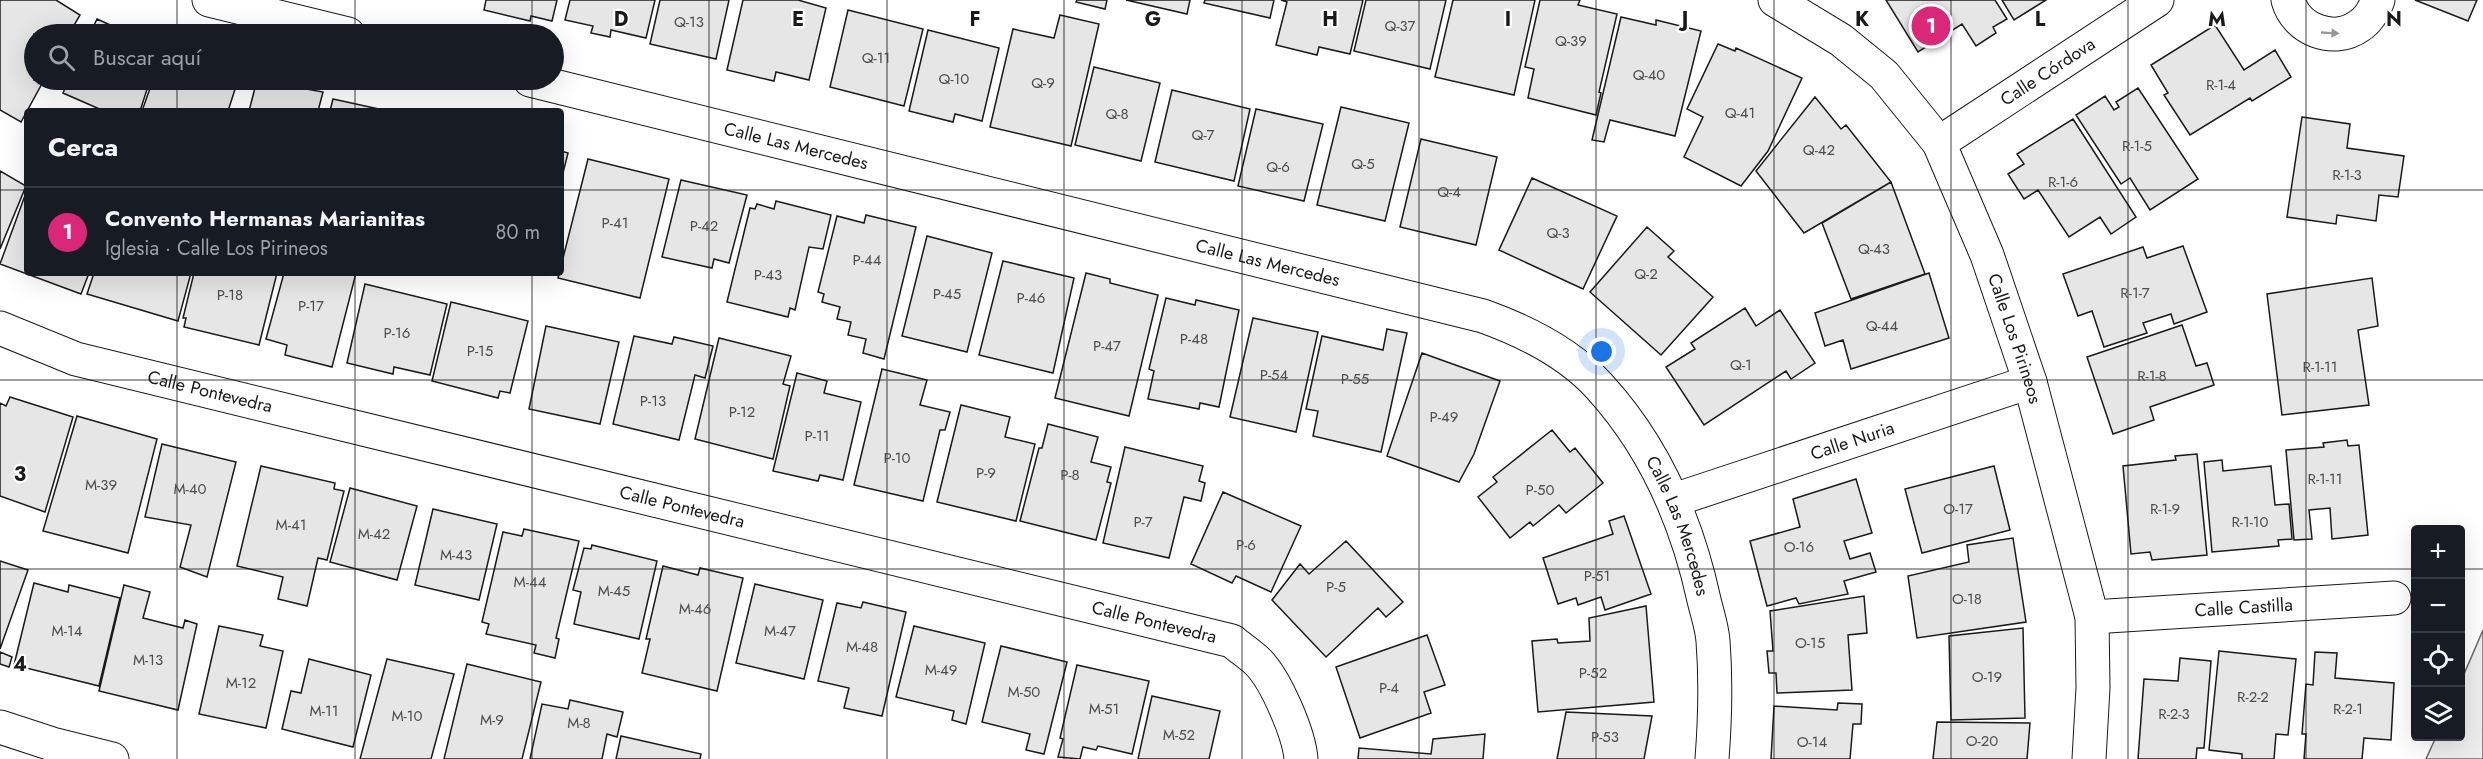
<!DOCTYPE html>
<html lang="es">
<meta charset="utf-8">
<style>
:root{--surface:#171b24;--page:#242831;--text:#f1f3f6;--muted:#9ea1a6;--line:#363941;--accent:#db2777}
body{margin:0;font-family:Jost,sans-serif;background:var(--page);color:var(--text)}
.controls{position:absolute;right:18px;bottom:18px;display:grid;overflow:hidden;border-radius:6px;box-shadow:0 6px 24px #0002}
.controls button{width:54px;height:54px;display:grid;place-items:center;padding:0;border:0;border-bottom:2px solid var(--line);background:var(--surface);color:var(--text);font:30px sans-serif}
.you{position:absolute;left:1602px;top:352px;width:21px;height:21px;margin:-15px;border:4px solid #fff;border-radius:50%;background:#1a73e8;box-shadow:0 0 0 9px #1a73e833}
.badge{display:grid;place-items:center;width:39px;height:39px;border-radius:50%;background:var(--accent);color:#fff;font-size:20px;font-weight:700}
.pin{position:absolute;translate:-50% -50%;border:3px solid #fff;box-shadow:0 2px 6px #0006}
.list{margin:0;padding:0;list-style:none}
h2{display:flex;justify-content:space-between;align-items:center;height:78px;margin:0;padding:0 24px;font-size:26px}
h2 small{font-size:20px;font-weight:400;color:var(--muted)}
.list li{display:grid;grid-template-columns:39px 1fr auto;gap:18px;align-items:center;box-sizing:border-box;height:90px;padding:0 24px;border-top:2px solid var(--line)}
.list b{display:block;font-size:22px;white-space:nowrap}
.list p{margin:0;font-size:20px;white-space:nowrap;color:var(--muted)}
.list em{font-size:20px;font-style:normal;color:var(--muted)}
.icon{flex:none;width:33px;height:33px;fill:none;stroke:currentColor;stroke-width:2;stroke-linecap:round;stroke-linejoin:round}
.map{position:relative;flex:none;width:2483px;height:759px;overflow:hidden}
.search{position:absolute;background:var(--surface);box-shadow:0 6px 24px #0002;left:24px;top:24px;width:540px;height:66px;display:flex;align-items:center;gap:15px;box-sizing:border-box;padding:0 21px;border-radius:33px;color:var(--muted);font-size:22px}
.panel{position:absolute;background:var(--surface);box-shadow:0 6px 24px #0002;left:24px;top:108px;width:540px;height:168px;border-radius:6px}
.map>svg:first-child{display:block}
.built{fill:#ededed;stroke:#6a6a6a;stroke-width:1.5}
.building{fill:#e6e6e6;stroke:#1a1a1a;stroke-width:1.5}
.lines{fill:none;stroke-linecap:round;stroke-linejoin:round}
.minor-casing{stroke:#1a1a1a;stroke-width:35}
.minor{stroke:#fff;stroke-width:33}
.oneway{fill:#989898}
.grid{fill:none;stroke:#1a1a1a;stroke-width:1.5;stroke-opacity:0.55}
.labels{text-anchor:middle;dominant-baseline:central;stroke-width:4.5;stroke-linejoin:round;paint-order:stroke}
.number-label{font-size:15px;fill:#4d4d4d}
.street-label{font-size:18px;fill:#1a1a1a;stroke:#fff}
.grid-label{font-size:20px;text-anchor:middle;font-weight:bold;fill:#1a1a1a;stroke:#fff;stroke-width:4.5;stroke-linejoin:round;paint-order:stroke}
</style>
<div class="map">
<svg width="2483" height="759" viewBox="0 0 2483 759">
<rect width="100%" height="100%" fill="#fff"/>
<path class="built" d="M2483 630V759H2426L2436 737 2460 736 2461 681Z"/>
<path class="building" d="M0 0H56L80 15 69 34H34V80H44L21 122 0 110Z
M486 0H557L552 21 531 16 530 21 484 10Z
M570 0H655L646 38 611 30 610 37 591 33 593 26 565 20Z
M660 0H729L716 59 650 44Z
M743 0H798L826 8 809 80 776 72 774 81 727 70Z
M1077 0H1107L1105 9 1076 2Z
M1126 0H1190L1187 14Z
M1205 0H1274L1270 18 1204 3Z
M1281 0H1363L1350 54 1319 47 1317 55 1276 45 1287 2Z
M1366 0H1446L1430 69 1354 51Z
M1453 0H1535L1514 95 1435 77Z
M1540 0H1580L1578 5 1617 14 1599 92 1601 93 1596 115 1528 98 1534 69 1525 67Z
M1886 0H1995L2007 19 1993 27 1996 33 1976 46 1962 24 1918 52Z
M2002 0H2046L2014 20Z
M2415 0H2477L2468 21Z
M848 10 923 29 904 106 830 87Z
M1060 15 1099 24 1071 146 990 127 1013 29 1054 38Z
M1621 17 1656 25V20L1701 31 1675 136 1610 120 1604 142 1592 140Z
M97 19 130 34H90Z
M2215 25 2244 70 2275 50 2291 77 2252 101 2250 98 2190 135 2164 95 2168 93 2151 65Z
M928 30 999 48 982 121 955 114 953 122 909 111Z
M1718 44 1735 51 1736 48 1802 78 1768 151 1741 186 1684 157 1703 117 1687 109Z
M1094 67 1160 83 1141 161 1075 145Z
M69 80H150L140 111H104L63 93Z
M153 80H238L228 111H142Z
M257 80 323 92 318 111H249Z
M2138 88 2198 179 2150 210 2130 178 2121 184 2076 115 2105 96 2114 110 2119 107 2116 102Z
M1172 90 1250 109 1234 181 1155 162Z
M1815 97 1841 129 1846 125 1891 182 1804 233 1756 171Z
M333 99 388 111H330Z
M1341 107 1409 123 1385 221 1317 205Z
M1256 109 1323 124 1304 201 1238 186Z
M2302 117 2350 124 2347 148 2404 156 2398 197 2379 195 2376 221 2337 215 2336 224 2287 217Z
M2073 119 2136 217 2111 234 2100 217 2069 237 2038 190 2024 199 2008 174 2024 164 2017 154Z
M1421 139 1497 157 1476 245 1400 227Z
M561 151 568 153 561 181Z
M588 159 669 179 640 298 558 278Z
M0 171 26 186 0 249Z
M1532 178 1617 216 1583 289 1499 250Z
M681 180 747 195 729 263 714 259 712 268 662 257Z
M1891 182 1925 274 1851 299 1822 223Z
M27 190V273H89L81 294 0 264Z
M776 201 831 215 823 249 809 247 795 310 790 308 788 317 727 302 750 208 755 209 757 204 774 209Z
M866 215 916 227 884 359 863 353 866 339 848 335 851 322 837 319 840 307 822 302 824 294 818 292 837 216 864 223Z
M1647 227 1674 251 1668 257 1713 297 1661 355 1590 292Z
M927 236 992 253 967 352 902 336Z
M2183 246 2207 312 2174 324 2171 314 2143 323 2147 333 2104 347 2092 311 2078 316 2063 274 2143 247 2147 258Z
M1003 261 1074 278 1053 373 979 355Z
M94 273H191L178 321 87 294Z
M194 273H277L259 345 184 327 186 318H183Z
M284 273H356L332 367 285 355 287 345 266 339Z
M1086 273 1110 279V283L1158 295 1129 416 1055 398Z
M1929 273 1949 338 1851 369 1843 340 1825 346 1815 313Z
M2372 278 2378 326 2358 330 2369 405 2282 415 2267 294Z
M365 284 447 304 430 375 394 367 393 374 347 363Z
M1166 298 1195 305 1196 300 1239 310 1219 407 1200 403 1199 409 1148 399 1154 371 1149 369Z
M451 302 528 321 510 393 500 391 498 398 432 381Z
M1745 308 1756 326 1780 310 1815 363 1791 379 1786 371 1704 425 1666 367 1695 349 1691 343Z
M1253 318 1318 332 1296 432 1230 417Z
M2182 325 2196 366 2207 363 2214 385 2150 407 2154 420 2113 434 2087 357Z
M546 326 619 342 600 424 529 409Z
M1387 329 1407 333 1381 452 1313 436 1318 411 1306 409 1322 336 1383 350Z
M634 336 672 344 674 337 713 346 705 378 695 375 679 440 613 424Z
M719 338 791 356 783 384 790 386 773 459 695 439Z
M1422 353 1500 381 1474 454 1459 482 1387 456Z
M882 369 927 380 920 405 950 412 945 430H940L923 501 854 485Z
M797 373 827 381 824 393 861 402 843 480 820 475 818 481 773 471Z
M10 397 73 417 45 512 0 496V403L6 406Z
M961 405 1010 417 1005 437 1035 444 1016 521 937 502Z
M77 416 157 439 128 553 43 531Z
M1048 424 1098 437 1091 462 1111 467 1107 482 1111 483 1096 540 1020 521 1039 448H1042Z
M1552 430 1570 452 1575 448 1603 483 1566 513 1559 505 1533 526 1530 522 1510 538 1478 497 1497 482 1493 477Z
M2347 440 2348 446 2359 445 2368 535 2332 539 2330 508 2309 510 2312 539 2294 540 2286 450 2324 447 2323 443Z
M162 444 236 462 207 577 180 567 191 525 145 517Z
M1125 447 1203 466 1199 481 1205 483 1201 501 1184 497 1169 558 1103 543Z
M2197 454 2207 555 2152 560 2150 552 2131 554 2123 466 2176 460 2175 456Z
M2222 460 2223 471 2271 466 2275 505 2289 504 2292 539 2278 540 2279 546 2212 552 2204 462Z
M261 466 335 483 334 489 344 491 327 560 318 558 307 606 278 599 283 577 237 566Z
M1994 466 2010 530 1922 553 1905 489Z
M1856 479 1872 533 1844 541 1850 559 1870 553 1876 572 1844 581 1848 594 1799 604 1796 598 1767 606 1750 541 1800 527 1793 499Z
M350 488 417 506 397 580 330 562Z
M1223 492 1301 526 1271 592 1236 576 1232 583 1191 564Z
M433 509 497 524 479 600 415 585Z
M1624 516 1651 594 1605 610 1601 597 1578 605 1576 598 1558 604 1543 558 1613 534 1609 521Z
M524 529 579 541 556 638 559 639 555 658 534 653 536 645 486 634 489 624 482 622 503 532 522 536Z
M2013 538 2026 622 1917 638 1908 576 1969 562 1967 545Z
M1346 541 1403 602 1386 617 1378 608 1326 657 1272 600 1300 564 1309 574Z
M592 545 657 561 639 639 574 624 581 592 573 590 584 548 591 549Z
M0 561 28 570 0 649Z
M663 566 698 575 700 568 743 578 717 691 642 673 650 639H646Z
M34 583 68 592 69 585 120 598 99 686 14 665Z
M755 584 823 600 804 679 736 663Z
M124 585 150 592 143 618 183 628 185 620 197 624 178 710 99 691Z
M1864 596 1867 633 1848 635 1852 690 1777 693 1776 673H1769L1767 651H1773L1770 611Z
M863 602 906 612 882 716 844 708 849 688 818 681 837 603 861 608Z
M1646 606 1654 702 1538 712 1532 641 1557 639 1558 643 1590 641 1589 618Z
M219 626 263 635 260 646 283 651 266 728 199 714Z
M914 626 985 643 966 724 952 720 954 711 896 697Z
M2023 628 2025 718 1951 720 1949 636Z
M1427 635 1445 685 1424 692 1431 713 1360 738 1336 667Z
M1001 646 1067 662 1044 754 1026 750 1030 734 982 722Z
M2219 651 2296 659 2288 735 2276 734 2274 759H2242V754L2209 750Z
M0 652 12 657 9 667 0 664Z
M2315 652 2337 653 2335 678 2394 683 2391 740 2364 738 2362 759H2304L2306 734H2302L2306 684 2313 685Z
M2180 658 2211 661 2204 748H2197L2196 759H2138L2144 679 2178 681Z
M309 659 371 675 353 747 282 729 291 691 301 693Z
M387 659 454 674 431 759H360Z
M467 664 541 682 522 759H444Z
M1077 665 1149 681 1132 754 1098 746 1096 750 1083 747 1080 759 1058 757 1063 739 1060 738Z
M1152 696 1220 711 1209 759H1138Z
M570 700 623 712 617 737 607 734 602 759H530L542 704 568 709Z
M1838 703 1862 704 1861 724H1853L1850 759H1771L1774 706 1837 710Z
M1566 712 1652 716 1644 759H1557Z
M1937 722 2030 723 2027 759H1933Z
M1485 734 1483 759H1358L1359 748 1431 754 1433 739Z
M621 736 701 754 700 759H616Z"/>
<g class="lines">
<defs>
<g id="minor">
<path d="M209 0 348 34"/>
<path id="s1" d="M1775 0 1841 40 1884 75 1939 143 1987 255 2030 382 2092 617 2093 688 2089 759"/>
<path d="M2288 0C2296 30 2334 44 2359 26 2369 20 2374 10 2378 0"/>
<path id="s2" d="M530 80 1483 316C1525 331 1568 352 1599 386 1654 446 1687 522 1704 600 1707 613 1712 627 1713 641 1716 680 1715 720 1712 759"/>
<path id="s3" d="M1939 143 2157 0"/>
<path id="s4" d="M0 328 76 359 1232 641C1240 648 1250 654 1258 662 1276 680 1299 734 1301 759"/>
<path id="s5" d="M1674 500 2030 382"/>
<path id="s6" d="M2092 617 2394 598"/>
<path d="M0 727 52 744 112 759"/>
</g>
</defs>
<use href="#minor" class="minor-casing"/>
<use href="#minor" class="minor"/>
</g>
<defs><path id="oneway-solid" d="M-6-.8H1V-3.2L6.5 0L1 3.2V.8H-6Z" transform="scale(1.5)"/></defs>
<use class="oneway" href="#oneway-solid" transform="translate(2330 33) rotate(3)"/>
<path class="grid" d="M177 0V34M355 0V34M532 0V34M709 0V759M887 0V759M1064 0V759M1242 0V759M1419 0V759M1596 0V759M1774 0V759M1951 0V759M2128 0V759M2306 0V759M177 80V111M355 80V111M532 80V111M0 190H27M561 190H2483M177 273V759M355 273V759M532 273V759M0 380H2483M0 569H2416M2460 569H2483"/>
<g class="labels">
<g class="number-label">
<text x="689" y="22">Q-13</text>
<text x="1400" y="26">Q-37</text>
<text x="1571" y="41">Q-39</text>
<text x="876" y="58">Q-11</text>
<text x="1649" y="75">Q-40</text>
<text x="954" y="79">Q-10</text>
<text x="1043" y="83">Q-9</text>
<text x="2221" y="85">R-1-4</text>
<text x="1740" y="113">Q-41</text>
<text x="1117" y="114">Q-8</text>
<text x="1203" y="135">Q-7</text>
<text x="2137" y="146">R-1-5</text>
<text x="1819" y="150">Q-42</text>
<text x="1363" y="164">Q-5</text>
<text x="1278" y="167">Q-6</text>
<text x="2347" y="175">R-1-3</text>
<text x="2063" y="182">R-1-6</text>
<text x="1449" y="192">Q-4</text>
<text x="615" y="223">P-41</text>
<text x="704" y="226">P-42</text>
<text x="1558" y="233">Q-3</text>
<text x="1874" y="249">Q-43</text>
<text x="867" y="260">P-44</text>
<text x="1646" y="274">Q-2</text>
<text x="768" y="275">P-43</text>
<text x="2135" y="293">R-1-7</text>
<text x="947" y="294">P-45</text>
<text x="230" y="295">P-18</text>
<text x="1031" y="298">P-46</text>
<text x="311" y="306">P-17</text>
<text x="1882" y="326">Q-44</text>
<text x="397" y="333">P-16</text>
<text x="1194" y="339">P-48</text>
<text x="1107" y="346">P-47</text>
<text x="480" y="351">P-15</text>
<text x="1741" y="365">Q-1</text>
<text x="2320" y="367">R-1-11</text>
<text x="1274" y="375">P-54</text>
<text x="2152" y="376">R-1-8</text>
<text x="1355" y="379">P-55</text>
<text x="653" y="401">P-13</text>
<text x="742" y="412">P-12</text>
<text x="1444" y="417">P-49</text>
<text x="817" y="436">P-11</text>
<text x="897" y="458">P-10</text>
<text x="986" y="473">P-9</text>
<text x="1070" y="475">P-8</text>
<text x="2325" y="479">R-1-11</text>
<text x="101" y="485">M-39</text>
<text x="190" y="489">M-40</text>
<text x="1540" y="490">P-50</text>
<text x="1958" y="509">O-17</text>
<text x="2165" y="509">R-1-9</text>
<text x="1143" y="522">P-7</text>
<text x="2250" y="522">R-1-10</text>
<text x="291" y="525">M-41</text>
<text x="374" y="534">M-42</text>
<text x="1246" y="545">P-6</text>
<text x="1799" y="547">O-16</text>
<text x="456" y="555">M-43</text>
<text x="1597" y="576">P-51</text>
<text x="530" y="582">M-44</text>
<text x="1336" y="587">P-5</text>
<text x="614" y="591">M-45</text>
<text x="1967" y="599">O-18</text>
<text x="695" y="609">M-46</text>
<text x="67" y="631">M-14</text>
<text x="780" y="631">M-47</text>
<text x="1810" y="643">O-15</text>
<text x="862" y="647">M-48</text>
<text x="148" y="660">M-13</text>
<text x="941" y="670">M-49</text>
<text x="1593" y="673">P-52</text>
<text x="1987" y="677">O-19</text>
<text x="241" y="683">M-12</text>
<text x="1389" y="688">P-4</text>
<text x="1024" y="692">M-50</text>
<text x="2253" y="697">R-2-2</text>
<text x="1104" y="709">M-51</text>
<text x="2348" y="709">R-2-1</text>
<text x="324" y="711">M-11</text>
<text x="2174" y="714">R-2-3</text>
<text x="407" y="716">M-10</text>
<text x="492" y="720">M-9</text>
<text x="579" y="723">M-8</text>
<text x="1179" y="735">M-52</text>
<text x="1605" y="737">P-53</text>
<text x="1982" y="741">O-20</text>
<text x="1812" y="742">O-14</text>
</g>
<g class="street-label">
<text stroke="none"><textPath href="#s3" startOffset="130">Calle Córdova</textPath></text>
<text stroke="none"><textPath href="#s2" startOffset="274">Calle Las Mercedes</textPath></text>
<text stroke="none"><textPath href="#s2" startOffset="760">Calle Las Mercedes</textPath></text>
<text stroke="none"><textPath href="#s1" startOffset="430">Calle Los Pirineos</textPath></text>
<text stroke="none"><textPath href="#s4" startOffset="220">Calle Pontevedra</textPath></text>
<text stroke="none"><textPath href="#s5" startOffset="188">Calle Nuria</textPath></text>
<text stroke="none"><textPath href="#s4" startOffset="706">Calle Pontevedra</textPath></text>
<text stroke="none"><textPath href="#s2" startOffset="1281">Calle Las Mercedes</textPath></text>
<text stroke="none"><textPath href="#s6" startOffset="152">Calle Castilla</textPath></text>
<text stroke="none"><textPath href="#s4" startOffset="1192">Calle Pontevedra</textPath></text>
</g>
</g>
<g class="grid-label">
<text x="621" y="26">D</text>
<text x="798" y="26">E</text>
<text x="975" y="26">F</text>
<text x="1153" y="26">G</text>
<text x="1330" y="26">H</text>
<text x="1508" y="26">I</text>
<text x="1685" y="26">J</text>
<text x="1862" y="26">K</text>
<text x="2040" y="26">L</text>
<text x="2217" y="26">M</text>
<text x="2394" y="26">N</text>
<text x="20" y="481">3</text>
<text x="20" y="671">4</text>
</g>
</svg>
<div class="controls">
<button>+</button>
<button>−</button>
<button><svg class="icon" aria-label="locate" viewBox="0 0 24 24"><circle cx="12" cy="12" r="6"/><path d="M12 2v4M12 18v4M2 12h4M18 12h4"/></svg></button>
<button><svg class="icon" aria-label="layers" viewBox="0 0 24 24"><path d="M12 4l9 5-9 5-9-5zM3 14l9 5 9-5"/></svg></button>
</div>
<div class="you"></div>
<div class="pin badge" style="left:1931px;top:26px">1</div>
<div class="search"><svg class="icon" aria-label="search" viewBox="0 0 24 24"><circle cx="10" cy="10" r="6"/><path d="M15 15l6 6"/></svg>Buscar aquí</div>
<section class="panel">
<h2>Cerca<small></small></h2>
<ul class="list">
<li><span class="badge">1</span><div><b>Convento Hermanas Marianitas</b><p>Iglesia · Calle Los Pirineos</p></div><em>80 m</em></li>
</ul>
</section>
</div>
